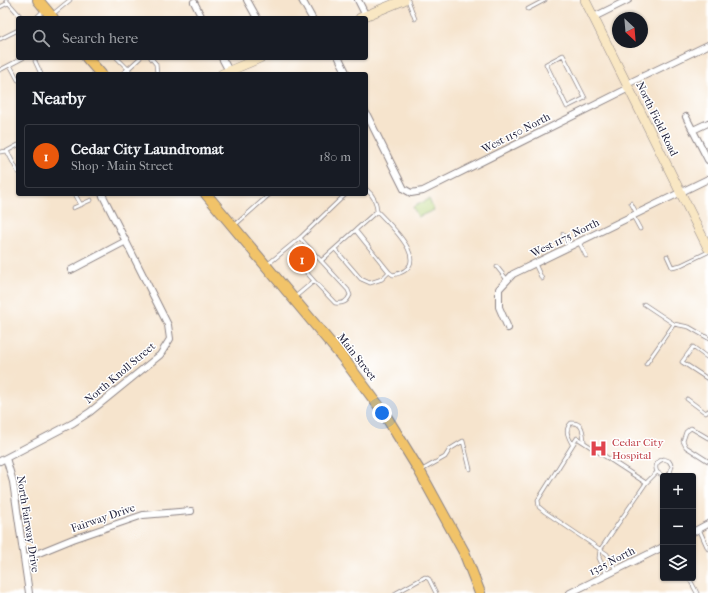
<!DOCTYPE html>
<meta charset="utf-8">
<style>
:root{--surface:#171b24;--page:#242831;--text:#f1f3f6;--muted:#9ea1a6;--line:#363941;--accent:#ea580c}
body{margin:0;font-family:"IM FELL French Canon",serif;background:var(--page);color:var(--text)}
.controls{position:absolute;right:12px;bottom:12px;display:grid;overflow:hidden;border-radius:4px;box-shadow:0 1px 3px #0004}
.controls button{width:36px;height:36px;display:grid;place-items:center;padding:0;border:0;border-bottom:1px solid var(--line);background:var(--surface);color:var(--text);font:20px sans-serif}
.compass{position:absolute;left:612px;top:12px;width:36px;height:36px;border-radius:50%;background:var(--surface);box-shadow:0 1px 3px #0004;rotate:154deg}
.you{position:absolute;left:382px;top:413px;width:14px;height:14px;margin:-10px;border:3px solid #fff;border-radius:50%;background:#1a73e8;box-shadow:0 0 0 6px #1a73e833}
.badge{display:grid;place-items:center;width:26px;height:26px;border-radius:50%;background:var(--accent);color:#fff;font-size:13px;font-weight:700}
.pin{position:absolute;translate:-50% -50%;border:2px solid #fff;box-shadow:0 1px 4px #0006}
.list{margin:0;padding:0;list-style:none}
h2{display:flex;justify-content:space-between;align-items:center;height:52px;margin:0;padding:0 16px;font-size:17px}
h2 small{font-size:13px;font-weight:400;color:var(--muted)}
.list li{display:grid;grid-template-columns:26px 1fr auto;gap:12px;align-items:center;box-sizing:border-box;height:64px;margin:0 8px 8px;padding:0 8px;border:1px solid var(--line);border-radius:4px}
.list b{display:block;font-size:15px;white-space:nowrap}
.list p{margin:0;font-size:13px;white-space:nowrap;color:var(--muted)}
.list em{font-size:13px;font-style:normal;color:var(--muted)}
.icon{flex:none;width:22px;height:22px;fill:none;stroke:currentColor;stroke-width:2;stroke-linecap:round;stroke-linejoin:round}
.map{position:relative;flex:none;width:708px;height:593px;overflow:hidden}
.search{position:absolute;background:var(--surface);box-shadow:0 1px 3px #0004;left:16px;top:16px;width:352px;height:44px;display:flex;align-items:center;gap:10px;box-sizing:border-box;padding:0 14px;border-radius:4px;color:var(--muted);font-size:15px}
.panel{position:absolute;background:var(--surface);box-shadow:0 1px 3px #0004;left:16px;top:72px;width:352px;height:124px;border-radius:4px}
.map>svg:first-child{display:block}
.green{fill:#b7d47b;stroke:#6c7b5b}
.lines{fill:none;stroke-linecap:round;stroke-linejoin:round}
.lane-casing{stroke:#8c8384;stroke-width:4.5}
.street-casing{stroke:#8c8384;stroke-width:8}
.secondary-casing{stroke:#8c8384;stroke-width:10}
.primary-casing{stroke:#8c8384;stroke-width:12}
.lane{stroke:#fff;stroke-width:3}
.street{stroke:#fff;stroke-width:6}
.secondary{stroke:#f9e7c3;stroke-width:9}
.primary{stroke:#f1c369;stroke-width:10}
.labels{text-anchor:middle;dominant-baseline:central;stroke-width:3;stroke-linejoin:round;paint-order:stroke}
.street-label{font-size:11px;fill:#22223b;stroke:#fff}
.health-label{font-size:11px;fill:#be3a42;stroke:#fff;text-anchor:start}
</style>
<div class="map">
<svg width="708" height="593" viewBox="0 0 708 593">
<rect width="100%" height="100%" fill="#fff"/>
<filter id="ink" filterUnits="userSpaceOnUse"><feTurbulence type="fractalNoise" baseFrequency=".025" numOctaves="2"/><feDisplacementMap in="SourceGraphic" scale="8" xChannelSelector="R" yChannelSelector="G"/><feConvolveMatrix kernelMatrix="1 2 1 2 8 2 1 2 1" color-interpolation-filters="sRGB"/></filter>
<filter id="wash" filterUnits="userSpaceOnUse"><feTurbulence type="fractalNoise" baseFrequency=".012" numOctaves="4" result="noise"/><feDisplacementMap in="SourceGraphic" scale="16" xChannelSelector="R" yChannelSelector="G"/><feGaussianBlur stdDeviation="0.9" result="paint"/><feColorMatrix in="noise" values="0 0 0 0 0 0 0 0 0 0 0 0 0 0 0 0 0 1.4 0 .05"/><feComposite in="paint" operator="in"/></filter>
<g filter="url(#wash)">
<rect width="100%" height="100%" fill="#f6e4cd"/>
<path class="green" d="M429 199 434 210 418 217 413 207Z"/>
</g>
<g filter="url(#ink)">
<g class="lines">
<defs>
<path id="lane" d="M6 0 22 18
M408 0 415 19
M0 7 8 3
M528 9 545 0
M53 14 70 0
M36 18 44 10
M0 39 18 30
M563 55 585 98 567 107 546 64Z
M117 58 128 69 140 58
M151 58 156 64 157 74
M35 61 41 74
M10 65 18 80
M0 70 23 58
M122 74 128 69 132 74
M7 151 18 172
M0 152 7 151 18 145
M75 194 81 205
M631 203 637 214
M73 208 91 200
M377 211C390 225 436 266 393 275L389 272
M633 216 640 229
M235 225 270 194
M563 234 570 247
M579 242 586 256
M335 249 361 279 370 283 382 279 389 272 356 231
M667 256 672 267 681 265 708 252
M321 261 377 211C377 202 373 195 366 189
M268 264 301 237 346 194
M535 264 542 279
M300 265 314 281
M497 267 508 281
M295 297 314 281 335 303C343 304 347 302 350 295L348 290 300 238
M644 304 674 324 689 327 708 338
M708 358 693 347 682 362 708 379
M646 364 674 324
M687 399 706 413 708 411
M708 438 691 428 686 432 683 441 686 447 708 461
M572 444C568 436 564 430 571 423 583 422 583 432 584 441
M422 470 445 457 450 449 463 441 470 469
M663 476 657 472C654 466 657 461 664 459L669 461 672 466 670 473 666 476
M646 483 657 472
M699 529 708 549
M607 575 599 558 600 550 646 483 577 438 538 500 539 507 545 512 607 554 616 570
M689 578 697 593
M396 593 425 577 429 579 436 593"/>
<path id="street" d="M247 0 257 18
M302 0 312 18
M358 0 366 16
M194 2 202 18
M594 17 628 0
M222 58 229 71
M339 58 347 74
M627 84 708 45
M366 113 404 189 411 193 423 191 629 88
M686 117 708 160
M693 130 708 123
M71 270 126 241
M508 328 499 307V289L513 274 708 179
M6 458 13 482 29 593
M0 461 73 423 90 412 160 355 170 339 168 325 102 194
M693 532 708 524
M24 559 73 539 143 515 191 511
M570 593 663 547"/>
<path id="secondary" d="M585 0 708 248
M360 18 404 0
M222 74 260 58"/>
<path id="primary" d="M38 0 53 18
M87 58 101 74
M206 194 343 358 384 413 419 470 464 552 480 593"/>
</defs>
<use href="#lane" class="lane-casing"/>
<use href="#street" class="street-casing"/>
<use href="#secondary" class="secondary-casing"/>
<use href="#primary" class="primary-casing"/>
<use href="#lane" class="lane"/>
<use href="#street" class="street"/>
<use href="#secondary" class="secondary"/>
<use href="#primary" class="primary"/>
</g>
</g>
<defs>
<symbol id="hospital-bare" viewBox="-9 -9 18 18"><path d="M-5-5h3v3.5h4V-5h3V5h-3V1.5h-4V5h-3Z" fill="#e0444e" stroke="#fff" stroke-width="2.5" paint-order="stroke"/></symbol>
</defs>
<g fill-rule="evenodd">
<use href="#hospital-bare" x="586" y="436" width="25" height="25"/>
</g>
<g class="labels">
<g class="street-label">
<text transform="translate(657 119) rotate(64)">North Field Road</text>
<text transform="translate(516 133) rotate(-27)">West 1150 North</text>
<text transform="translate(565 238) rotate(-26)">West 1175 North</text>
<text transform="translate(357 357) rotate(52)">Main Street</text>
<text transform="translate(120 373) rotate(-40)">North Knoll Street</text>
<text transform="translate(103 518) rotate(-19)">Fairway Drive</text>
<text transform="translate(28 524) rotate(81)">North Fairway Drive</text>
<text transform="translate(612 561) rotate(-27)">1325 North</text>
</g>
<g class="health-label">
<text x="612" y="442">Cedar City<tspan x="612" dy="13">Hospital</tspan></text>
</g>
</g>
</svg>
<div class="controls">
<button>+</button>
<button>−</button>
<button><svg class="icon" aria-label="layers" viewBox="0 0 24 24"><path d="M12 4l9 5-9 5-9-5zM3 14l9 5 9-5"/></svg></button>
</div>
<svg class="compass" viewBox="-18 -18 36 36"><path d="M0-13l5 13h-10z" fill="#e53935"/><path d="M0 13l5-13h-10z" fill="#9ea1a6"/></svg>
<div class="you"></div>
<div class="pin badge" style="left:302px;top:259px">1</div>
<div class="search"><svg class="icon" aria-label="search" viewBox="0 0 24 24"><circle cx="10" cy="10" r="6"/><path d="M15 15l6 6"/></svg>Search here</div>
<section class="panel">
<h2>Nearby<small></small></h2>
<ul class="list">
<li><span class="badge">1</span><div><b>Cedar City Laundromat</b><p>Shop · Main Street</p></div><em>180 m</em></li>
</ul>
</section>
</div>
